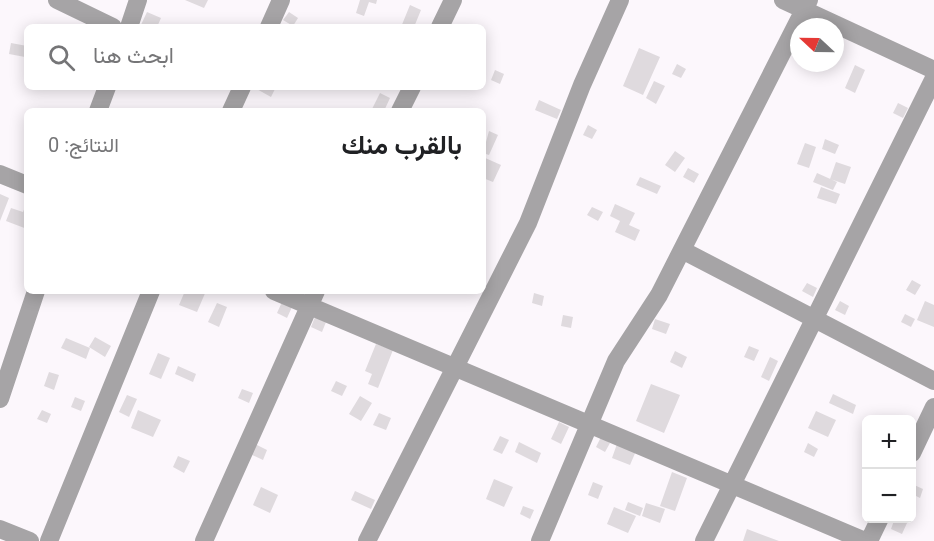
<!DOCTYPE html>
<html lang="ar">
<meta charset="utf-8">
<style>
:root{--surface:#fff;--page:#f2f2f2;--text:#202124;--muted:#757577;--line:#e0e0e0}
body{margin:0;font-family:Roboto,Vazirmatn,sans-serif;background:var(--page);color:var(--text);direction:rtl}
.controls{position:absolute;right:18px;bottom:18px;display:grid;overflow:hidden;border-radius:9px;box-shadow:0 3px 15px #0003}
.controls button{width:54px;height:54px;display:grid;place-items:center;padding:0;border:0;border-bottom:2px solid var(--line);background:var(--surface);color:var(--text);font:30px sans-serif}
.compass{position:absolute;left:790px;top:18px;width:54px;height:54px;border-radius:50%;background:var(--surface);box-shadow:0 3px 15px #0003;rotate:292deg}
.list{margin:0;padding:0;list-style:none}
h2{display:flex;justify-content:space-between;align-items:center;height:78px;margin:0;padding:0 24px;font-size:26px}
h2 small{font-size:20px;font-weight:400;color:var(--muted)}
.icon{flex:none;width:33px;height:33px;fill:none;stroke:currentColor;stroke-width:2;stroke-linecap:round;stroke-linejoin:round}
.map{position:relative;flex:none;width:934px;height:541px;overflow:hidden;direction:ltr}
.search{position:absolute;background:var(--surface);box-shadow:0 3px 15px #0003;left:24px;top:24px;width:462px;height:66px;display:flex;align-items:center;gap:15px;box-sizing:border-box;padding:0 21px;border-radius:9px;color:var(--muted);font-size:22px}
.panel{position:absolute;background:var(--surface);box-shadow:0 3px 15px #0003;left:24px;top:108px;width:462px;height:186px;border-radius:9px;direction:rtl}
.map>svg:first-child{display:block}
.building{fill:#dfdade}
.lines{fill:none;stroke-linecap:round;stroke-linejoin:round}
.minor{stroke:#a6a4a6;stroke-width:18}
</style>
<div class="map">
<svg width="934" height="541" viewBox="0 0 934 541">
<rect width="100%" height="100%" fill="#fcf7fc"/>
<path class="building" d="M185 0H208L204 8Z
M360 0H377L376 4 369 2 364 16 356 13Z
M410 5 421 10 414 27H401Z
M147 12 161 18 157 27H140Z
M289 12 298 18 293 26 283 20Z
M11 43 27 46 25 57 9 54Z
M639 48 660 57 643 95 623 86Z
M677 64 686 69 681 78 672 74Z
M855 65 865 70 855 93 845 88Z
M495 70 504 74 500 84 491 80Z
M654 81 665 86 656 104 646 98Z
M253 87H276L271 97Z
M380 93 390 98 384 111H371Z
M539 100 561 110 557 119 535 110Z
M898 103 908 108 903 118 893 113Z
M588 125 597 130 592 139 583 135Z
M489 131 498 135 489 155 483 153Z
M825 139 839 145 835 154 822 149Z
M805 143 816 147 809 168 797 164Z
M675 151 685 158 675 172 665 165Z
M483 157 501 165 493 182 483 178Z
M836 162 851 167 845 184 830 179Z
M688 168 699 174 694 183 683 177Z
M817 173 837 182 833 190 813 182Z
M640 177 661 186 657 194 636 185Z
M821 187 840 194 836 204 817 198Z
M0 194 9 198 0 221Z
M27 202V229L6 221 11 208 23 212Z
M615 204 635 213 629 225 640 230 635 241 615 232 620 221 610 216Z
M592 207 603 212 598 221 587 215Z
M912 280 921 285 915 295 906 290Z
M807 283 817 288 813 297 802 291Z
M185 291H206L197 312 179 305Z
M534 293 544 296 542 306 532 303Z
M840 301 849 306 845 315 835 310Z
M925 301 934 305V327L917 320Z
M282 302 292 307 287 318 277 313Z
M217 303 227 307 219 327 208 322Z
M905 314 915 319 911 327 901 322Z
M563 315 573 317 571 328 561 326Z
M315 317 326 322 322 332 311 327Z
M655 319 670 324 666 334 652 329Z
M95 337 111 346 105 357 89 347Z
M66 338 90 348 86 359 61 348Z
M376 344 393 350 378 388 368 384 372 374 365 371Z
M749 346 759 350 754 361 744 357Z
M675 351 687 357 682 368 670 362Z
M158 353 170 358 161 379 149 374Z
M770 357 778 361 769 381 761 377Z
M178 366 196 374 193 382 175 374Z
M49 372 59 375 54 390 44 386Z
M336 381 347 386 342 396 331 391Z
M651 384 680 395 664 433 636 421Z
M242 389 253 393 249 403 238 398Z
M833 394 856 405 853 414 829 403Z
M127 395 137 399 129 417 119 412Z
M360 396 372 403 361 421 349 414Z
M75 397 85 401 81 411 71 407Z
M42 410 51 414 47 423 37 419Z
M138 410 161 420 153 437 131 428Z
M816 411 836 420 828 437 808 428Z
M379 413 391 418 386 430 373 425Z
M559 422 569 427 561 444 551 439Z
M500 436 509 440 502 454 493 450Z
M601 437 610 443 605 452 596 447Z
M519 442 541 453 537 463 515 452Z
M808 443 818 449 814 457 804 452Z
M255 444 267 450 263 460 250 454Z
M617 444 636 451 630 465 612 458Z
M178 456 190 461 184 473 173 467Z
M672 472 687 478 675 511 660 506Z
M494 479 513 487 504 507 486 499Z
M593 482 603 486 598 499 588 495Z
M912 484 923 489 920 498 912 494Z
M261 487 278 495 270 513 253 505Z
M355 491 375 500 371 509 351 500Z
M628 502 643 508 640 516 625 510Z
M646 503 665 509 660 523 642 516Z
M523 506 534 510 530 519 520 514Z
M614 507 636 516 628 533 607 524Z
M895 518 907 523 902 534 891 529Z
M747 529 779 541H743Z"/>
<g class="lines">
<path class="minor" d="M57 0 113 27
M783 0 934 70
M129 27 138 0
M269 27 281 0
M440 27 453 0
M98 111 107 87
M231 111 242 87
M400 111 412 87
M0 174 27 185
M682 250 934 381
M274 291 865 541
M0 399 36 291
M912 453 934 407
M0 529 30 541
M49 541 151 291
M204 541 316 291
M367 541 528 223 582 85 620 0
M540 541 616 361 659 295 809 0
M704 541 934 78
M869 541 880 518"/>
</g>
</svg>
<div class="controls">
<button>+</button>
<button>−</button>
</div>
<svg class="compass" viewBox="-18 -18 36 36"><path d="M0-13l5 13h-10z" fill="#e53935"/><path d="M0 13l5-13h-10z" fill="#757577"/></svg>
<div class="search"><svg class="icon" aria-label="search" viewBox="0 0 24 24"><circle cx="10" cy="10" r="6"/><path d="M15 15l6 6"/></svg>ابحث هنا</div>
<section class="panel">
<h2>بالقرب منك<small>النتائج: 0</small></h2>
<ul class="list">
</ul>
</section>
</div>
